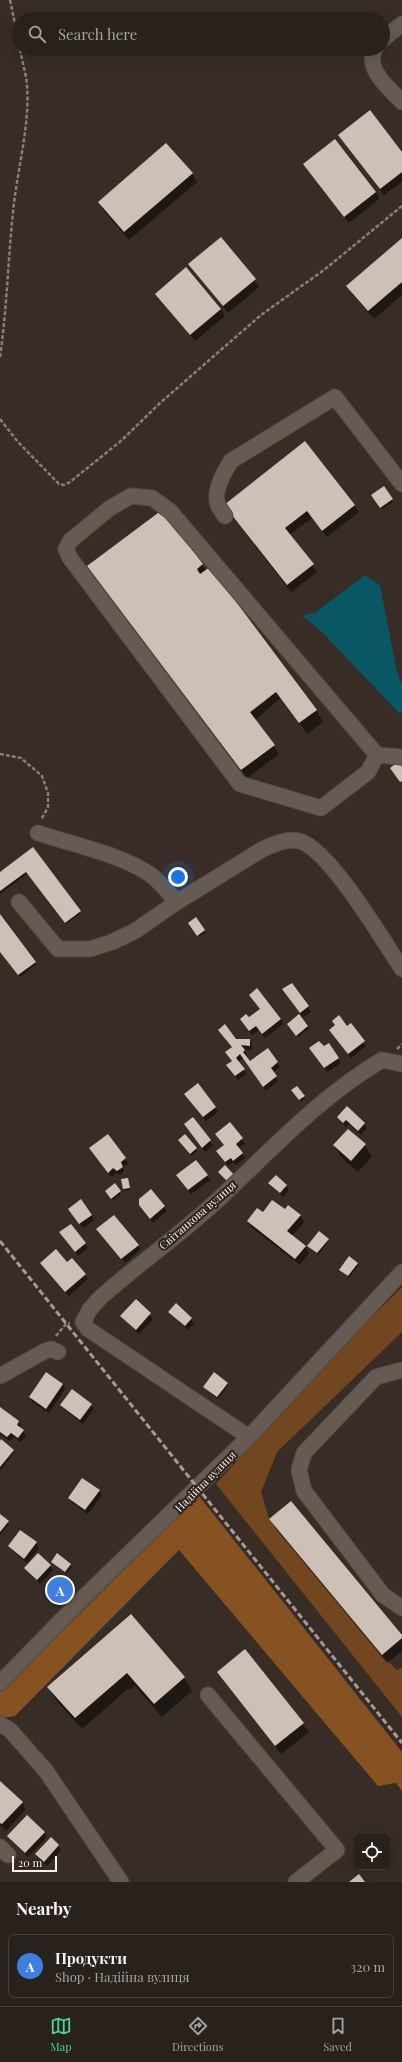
<!DOCTYPE html>
<meta charset="utf-8">
<style>
:root{--surface:#29221c;--page:#312a25;--text:#f1f3f6;--muted:#a5a4a3;--line:#453f3b;--accent:#50d398}
body{margin:0;font-family:"Playfair Display",serif;background:var(--page);color:var(--text)}
.controls{position:absolute;right:12px;bottom:12px;display:grid;overflow:hidden;border-radius:6px;box-shadow:0 4px 16px #0002}
.controls button{width:36px;height:36px;display:grid;place-items:center;padding:0;border:0;border-bottom:1px solid var(--line);background:var(--surface);color:var(--text);font:20px sans-serif}
.scale{position:absolute;left:12px;bottom:10px;width:45px;box-sizing:border-box;padding-left:4px;border:2px solid #f7f0eb;border-top:0;font-size:11px;line-height:14px;white-space:nowrap;color:#f7f0eb;-webkit-text-stroke:3px #2d231c;paint-order:stroke}
.you{position:absolute;left:178px;top:877px;width:14px;height:14px;margin:-10px;border:3px solid #fff;border-radius:50%;background:#1a73e8;box-shadow:0 0 0 6px #1a73e833}
.badge{display:grid;place-items:center;width:26px;height:26px;border-radius:50%;background:var(--accent);color:#fff;font-size:13px;font-weight:700}
.pin{position:absolute;translate:-50% -50%;border:2px solid #fff;box-shadow:0 1px 4px #0006}
.list{margin:0;padding:0;list-style:none}
h2{display:flex;justify-content:space-between;align-items:center;height:52px;margin:0;padding:0 16px;font-size:17px}
h2 small{font-size:13px;font-weight:400;color:var(--muted)}
.list li{display:grid;grid-template-columns:26px 1fr auto;gap:12px;align-items:center;box-sizing:border-box;height:64px;margin:0 8px 8px;padding:0 8px;border:1px solid var(--line);border-radius:6px}
.list b{display:block;font-size:15px;white-space:nowrap}
.list p{margin:0;font-size:13px;white-space:nowrap;color:var(--muted)}
.list em{font-size:13px;font-style:normal;color:var(--muted)}
.icon{flex:none;width:22px;height:22px;fill:none;stroke:currentColor;stroke-width:2;stroke-linecap:round;stroke-linejoin:round}
.map{position:relative;flex:none;width:402px;height:1882px;overflow:hidden}
.search{position:absolute;background:var(--surface);box-shadow:0 4px 16px #0002;left:12px;right:12px;top:12px;height:44px;display:flex;align-items:center;gap:10px;box-sizing:border-box;padding:0 14px;border-radius:22px;color:var(--muted);font-size:15px}
.sheet{height:124px;background:var(--surface)}
nav{display:flex;justify-content:space-around;align-items:center;box-sizing:border-box;height:56px;border-top:1px solid var(--line);background:var(--surface);font-size:11px;color:var(--muted)}
nav a{display:grid;justify-items:center;gap:2px}
nav .on{color:var(--accent)}
.map>svg:first-child{display:block}
.green{fill:#72461e}
.forest{fill:#875222}
.water{fill:#095664}
.shadow{fill:#0007;fill-rule:evenodd}
.building{fill:#cdc0b6}
.lines{fill:none;stroke-linecap:round;stroke-linejoin:round}
.minor-casing{stroke:#524a43;stroke-width:17}
.path{stroke:#877f78;stroke-width:2.5;stroke-dasharray:4 2;stroke-linecap:butt}
.minor{stroke:#665b52;stroke-width:15}
.rail{stroke:#a49b96;stroke-width:3;stroke-dasharray:6 3;stroke-linecap:butt}
.labels{text-anchor:middle;dominant-baseline:central;stroke-width:4;stroke-linejoin:round;paint-order:stroke}
.street-label{font-size:11px;fill:#f7f0eb;stroke:#2d231c}
</style>
<div class="map">
<svg width="402" height="1882" viewBox="0 0 402 1882">
<rect width="100%" height="100%" fill="#372d26"/>
<path class="green" d="M402 1287V1332L277 1452 261 1492 269 1519 382 1655 397 1670 402 1667V1717L216 1484 328 1360Z"/>
<path class="forest" d="M199 1496 402 1752V1791L396 1783 378 1786 179 1550 15 1716 0 1718V1692Z"/>
<path class="water" d="M365 575 380 585 397 672 402 685V712L399 713 321 631 302 616 316 612Z"/>
<path class="shadow" d="M339 136 402 153V182L384 195Z
M304 164 376 192 379 199 349 223Z
M192 174 197 182 129 240 104 211 99 202Z
M221 238 259 287 228 313 189 264Z
M402 240V295L374 319 353 295 348 286Z
M156 294 221 309 225 316 195 341Z
M305 442 359 512 327 537 312 518 289 535 317 572 291 592 229 512Z
M384 488 393 502 382 509 373 495Z
M162 511 206 571 316 710 323 722 307 734 281 698 255 720 279 754 247 778 93 573ZM266 698V701L246 716 245 714Z
M33 848 81 913 66 924 28 873 0 894V873Z
M0 916 36 964 20 977 0 951Z
M196 919 205 933 199 937 190 923Z
M292 984 311 1012 303 1017 286 994Z
M249 1018 281 1019 283 1024 265 1038 259 1030 252 1035 241 1019Z
M289 1026H308L309 1028 298 1037Z
M336 1026 347 1028 366 1046 351 1058 333 1035Z
M222 1034 236 1040H250L252 1045V1050H244L247 1055 245 1057 249 1063 267 1049 280 1067 273 1073 278 1081 266 1091 243 1058 238 1062 246 1074 238 1080 230 1070 233 1048Z
M313 1053 338 1058 341 1063 327 1072Z
M198 1084 218 1112 206 1121 188 1098Z
M294 1093 304 1096 305 1098 301 1102Z
M338 1117 364 1124 367 1128 361 1135 349 1124 346 1127Z
M193 1118 213 1146 205 1152 185 1125Z
M230 1124 245 1144 238 1148 245 1158 236 1165 234 1162 228 1166 217 1151 225 1146Z
M107 1135 128 1163 123 1167 124 1172 120 1175 116 1173 111 1177 93 1153Z
M185 1135 197 1151 191 1156 180 1142Z
M365 1145 372 1157 358 1172 341 1157 334 1146Z
M196 1161 210 1180 191 1194 180 1180Z
M122 1180 128 1181 130 1190 125 1191Z
M270 1183 286 1186 289 1190 283 1197Z
M114 1185 121 1194 113 1200 107 1193Z
M151 1190 167 1211 153 1223 140 1205Z
M285 1211 300 1215 304 1222 292 1236 305 1246 309 1253 300 1265 252 1228 248 1221 263 1213Z
M72 1214 92 1215 94 1220 83 1228Z
M70 1225 88 1248 78 1256 63 1237Z
M100 1234 138 1245 140 1250 125 1263Z
M328 1239 329 1241 318 1255 308 1246Z
M67 1263 85 1275 88 1279 69 1296 44 1268Z
M357 1264 358 1266 349 1278 342 1272Z
M136 1300 153 1319 139 1334 122 1316Z
M176 1304 194 1323 188 1330 169 1312Z
M227 1383 228 1385 218 1399 204 1387Z
M63 1384 65 1389 49 1413 32 1402 30 1397Z
M61 1405H91L94 1409 83 1424 64 1409Z
M0 1408 19 1422 21 1426 20 1428 26 1435 21 1442 14 1437 10 1441 0 1434Z
M0 1443 14 1452 0 1471Z
M99 1491 102 1495 88 1514 72 1503 69 1498Z
M0 1515 9 1524 0 1535Z
M270 1519 402 1637V1651L387 1663 275 1528Z
M21 1531 36 1543 39 1548 27 1563 12 1550 9 1546Z
M54 1564 70 1565 72 1567 66 1573Z
M50 1566 53 1570 40 1584 25 1568Z
M65 1590 66 1592 61 1596 57 1593Z
M131 1616 184 1678 192 1691 162 1717 135 1686 130 1690 129 1688 82 1729 55 1699 49 1688Z
M245 1650 309 1732 281 1754 218 1672Z
M0 1782 22 1802 26 1809 6 1831 0 1825Z
M44 1832 47 1837 28 1857 8 1836Z
M51 1838 61 1850 47 1866 36 1855Z"/>
<path class="building" d="M370 110 402 152V172L380 189 338 135Z
M335 139 376 192 344 217 303 164Z
M166 143 193 173 124 232 98 202Z
M221 237 256 279 223 306 188 264Z
M402 238V282L368 311 346 286Z
M186 267 221 309 190 335 155 294Z
M305 441 355 505 322 531 307 511 285 528 314 564 287 585 224 505Z
M384 486 393 499 380 508 371 495Z
M162 510 203 564 197 569 200 574 210 567 317 710 299 723 276 692 250 712 275 745 241 770 87 566Z
M398 762 402 767V781L400 782 390 768Z
M33 847 81 911 65 923 26 872 0 891V872Z
M0 914 36 962 18 975 0 952Z
M196 917 205 930 197 936 188 923Z
M292 983 309 1006 300 1013 282 989Z
M257 988 281 1019 262 1034 256 1026 249 1031 240 1019 246 1014 249 1017 260 1009 249 995Z
M299 1014 308 1026 296 1036 287 1024Z
M339 1015 347 1026 351 1023 365 1041 348 1054 329 1030 335 1025 332 1021Z
M225 1024 236 1039H250V1046L241 1045 245 1050 243 1052 250 1061 268 1048 278 1062 271 1068 277 1076 263 1087 240 1054 236 1058 245 1069 235 1076 226 1065 232 1061 225 1052 232 1047 218 1030Z
M319 1041 324 1046 329 1043 339 1058 324 1068 309 1048Z
M198 1083 216 1107 203 1117 184 1094Z
M297 1086 305 1096 299 1100 291 1090Z
M347 1106 365 1123 358 1131 346 1120 343 1123 337 1117Z
M193 1117 211 1140 202 1148 184 1124Z
M230 1122 243 1138 236 1144 243 1153 233 1161 231 1158 225 1162 216 1151 224 1145 215 1134Z
M348 1129 366 1144 351 1161 333 1145Z
M108 1134 126 1158 121 1162 123 1167 117 1171 113 1168 108 1173 89 1148Z
M185 1134 197 1148 190 1154 178 1140Z
M196 1160 208 1175 188 1190 176 1175Z
M225 1165 236 1177 229 1183 218 1172Z
M276 1175 287 1185 280 1193 268 1183Z
M128 1178 130 1188 123 1189 121 1179Z
M115 1183 121 1191 111 1199 105 1191Z
M151 1189 165 1206 150 1219 139 1205V1199Z
M81 1199 92 1215 79 1224 68 1209Z
M272 1200 285 1209 288 1205 301 1215 287 1231 306 1246 295 1259 247 1221 257 1208 263 1212Z
M114 1215 139 1245 121 1259 96 1229Z
M71 1224 86 1243 75 1252 59 1232Z
M319 1231 329 1239 317 1253 307 1246Z
M56 1249 67 1262 72 1258 86 1274 65 1292 40 1263Z
M349 1256 358 1263 348 1276 339 1270Z
M136 1299 151 1313 136 1330 120 1316Z
M176 1303 192 1318 185 1326 168 1312Z
M46 1372 63 1384 46 1409 29 1397Z
M214 1372 228 1383 217 1397 203 1387Z
M72 1389 92 1404 80 1420 60 1405Z
M0 1407 19 1421 17 1425 24 1430 18 1438 11 1433 7 1437 0 1432Z
M1 1439 14 1450 0 1467V1441Z
M82 1478 100 1490 85 1510 68 1498Z
M291 1501 402 1635V1638L382 1655 269 1519Z
M0 1514 9 1521 0 1532Z
M20 1530 37 1542 24 1559 8 1546Z
M38 1553 51 1565 37 1580 24 1568Z
M57 1553 71 1564 65 1572 51 1562Z
M61 1585 65 1590 60 1595 55 1591Z
M131 1614 185 1677 154 1704 127 1673 75 1718 47 1687Z
M245 1649 304 1723 275 1746 217 1672Z
M0 1781 23 1802 2 1824 0 1823Z
M27 1815 45 1832 25 1853 7 1836Z
M51 1837 59 1845 44 1862 35 1854Z
M359 1874 365 1882H349Z"/>
<g class="lines">
<defs>
<path id="minor" d="M383 39 402 24
M375 49C364 69 390 89 402 102
M225 516C223 513 219 508 218 505 213 492 224 472 231 461L335 397 402 484
M377 755 368 772 321 808 240 784 70 558 66 549 70 541 110 508 131 496 152 498 170 511 377 755 402 757
M38 833C71 844 123 855 151 875 161 883 169 893 177 902
M19 902 58 949H90L112 942 135 931 177 902 263 849C274 844 287 838 299 841 329 848 384 942 402 969
M402 1370 376 1377 304 1453 299 1470 304 1491 383 1595 402 1608
M0 1376 45 1351 51 1349 58 1352
M249 1437 88 1329 83 1322 90 1309 100 1298C139 1263 183 1233 221 1197 273 1148 321 1096 382 1060L402 1064
M0 1683 85 1596 249 1437 402 1272
M208 1695 337 1850 296 1882
M0 1724 10 1730 46 1771 121 1882
M0 1847 8 1855"/>
</defs>
<use href="#minor" class="minor-casing"/>
<path class="path" d="M10 0 19 43
M0 357C7 308 8 260 13 212 17 170 30 127 27 85 26 73 22 61 20 49
M0 419 18 442 59 484 64 485 70 482 122 440 160 403 261 315 324 270 402 206
M0 754 21 758 42 776 48 793V807L41 820
M397 1049 402 1044
M56 1336 66 1324 70 1323"/>
<use href="#minor" class="minor"/>
<path class="rail" d="M0 1241 402 1743"/>
</g>
<g class="labels">
<g class="street-label">
<text transform="translate(197 1215) rotate(-41)">Світанкова вулиця</text>
<text transform="translate(205 1481) rotate(-45)">Надійна вулиця</text>
</g>
</g>
</svg>
<div class="controls">
<button><svg class="icon" aria-label="locate" viewBox="0 0 24 24"><circle cx="12" cy="12" r="6"/><path d="M12 2v4M12 18v4M2 12h4M18 12h4"/></svg></button>
</div>
<div class="scale">20 m</div>
<div class="you"></div>
<div class="pin badge" style="left:60px;top:1590px;background:#3f7fe0">A</div>
<div class="search"><svg class="icon" aria-label="search" viewBox="0 0 24 24"><circle cx="10" cy="10" r="6"/><path d="M15 15l6 6"/></svg>Search here</div>
</div>
<section class="sheet">
<h2>Nearby<small></small></h2>
<ul class="list">
<li><span class="badge" style="background:#3f7fe0">A</span><div><b>Продукти</b><p>Shop · Надійна вулиця</p></div><em>320 m</em></li>
</ul>
</section>
<nav>
<a class="on"><svg class="icon" aria-label="map" viewBox="0 0 24 24"><path d="M3 6l6-2 6 2 6-2v14l-6 2-6-2-6 2zM9 4v14M15 6v14"/></svg>Map</a>
<a><svg class="icon" aria-label="directions" viewBox="0 0 24 24"><path d="M12 3l9 9-9 9-9-9zM9 14v-3h6M13 9l2 2-2 2"/></svg>Directions</a>
<a><svg class="icon" aria-label="saved" viewBox="0 0 24 24"><path d="M7 4h10v16l-5-4-5 4z"/></svg>Saved</a>
</nav>
